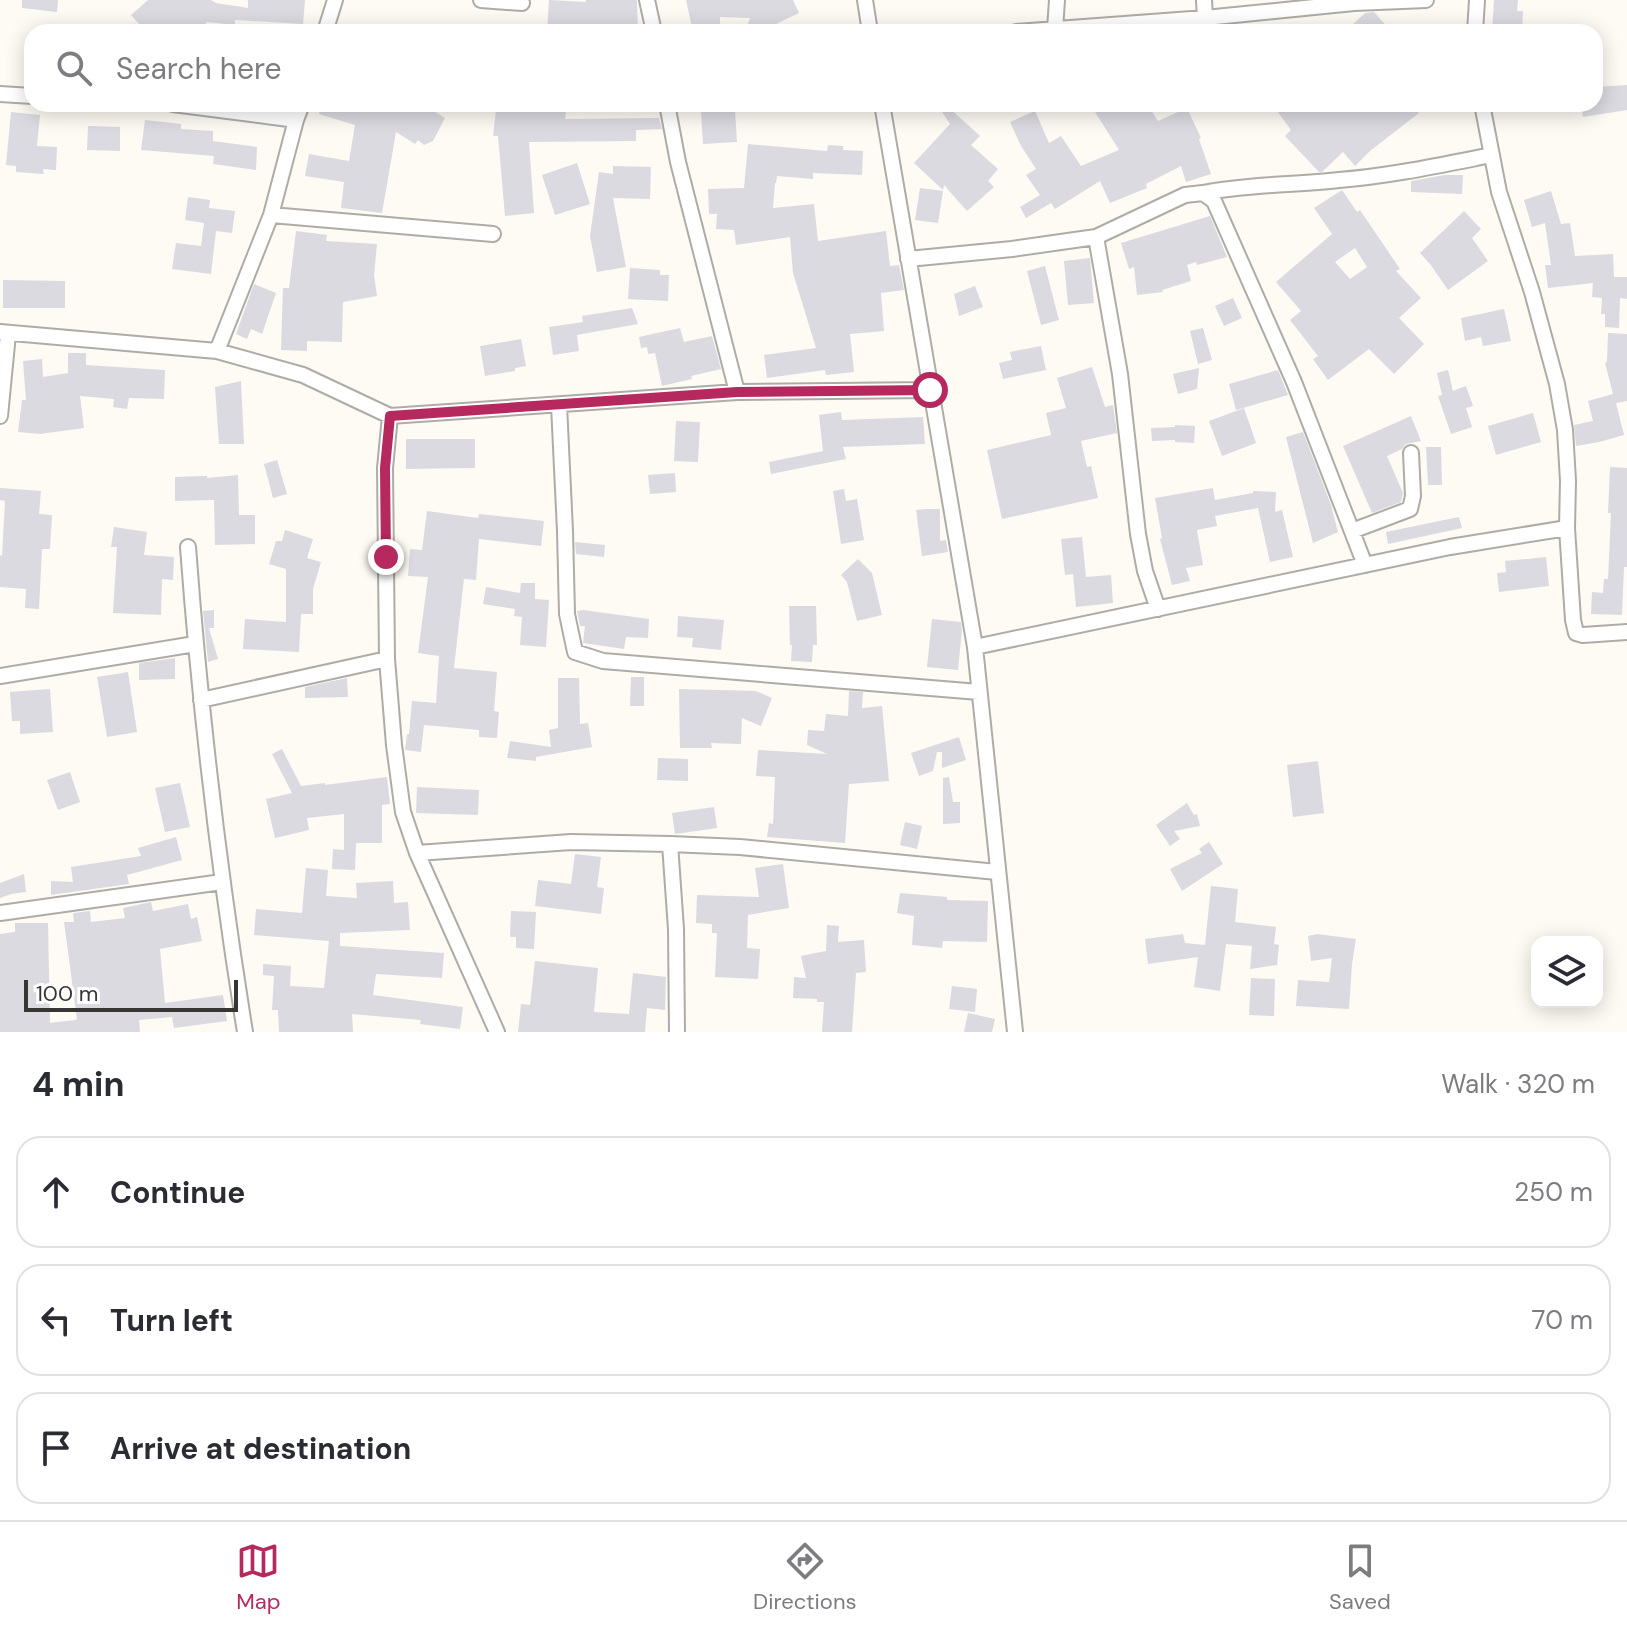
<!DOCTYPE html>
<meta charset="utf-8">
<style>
:root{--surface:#fff;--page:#f2f2f3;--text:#2b2b33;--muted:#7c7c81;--line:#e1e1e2;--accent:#b6295f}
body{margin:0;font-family:"DM Sans",sans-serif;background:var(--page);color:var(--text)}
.controls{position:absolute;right:24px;bottom:24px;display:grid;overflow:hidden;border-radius:16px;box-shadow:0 4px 20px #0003}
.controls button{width:72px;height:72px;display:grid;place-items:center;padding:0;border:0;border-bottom:2px solid var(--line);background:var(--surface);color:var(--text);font:40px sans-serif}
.scale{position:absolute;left:24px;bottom:20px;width:214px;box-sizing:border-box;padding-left:8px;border:4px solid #373634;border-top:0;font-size:22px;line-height:28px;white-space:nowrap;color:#373634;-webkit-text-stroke:6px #fff;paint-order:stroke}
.stop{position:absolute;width:24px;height:24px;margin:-18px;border:6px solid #b6295f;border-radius:50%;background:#fff}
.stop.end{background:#b6295f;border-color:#fff;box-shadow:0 2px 8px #0008}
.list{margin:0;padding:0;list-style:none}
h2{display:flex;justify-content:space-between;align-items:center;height:104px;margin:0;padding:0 32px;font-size:34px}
h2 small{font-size:26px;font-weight:400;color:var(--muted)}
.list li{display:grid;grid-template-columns:52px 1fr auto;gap:24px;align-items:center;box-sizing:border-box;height:112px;margin:0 16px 16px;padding:0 16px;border:2px solid var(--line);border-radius:24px}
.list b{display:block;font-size:30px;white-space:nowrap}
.list em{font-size:26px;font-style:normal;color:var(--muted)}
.icon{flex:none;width:44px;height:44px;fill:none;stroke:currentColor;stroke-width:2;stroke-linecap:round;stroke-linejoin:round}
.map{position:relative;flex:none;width:1627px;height:1032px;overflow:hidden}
.search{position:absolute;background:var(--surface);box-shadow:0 4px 20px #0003;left:24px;right:24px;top:24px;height:88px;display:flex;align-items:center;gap:20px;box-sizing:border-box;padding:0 28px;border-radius:24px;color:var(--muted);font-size:30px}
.sheet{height:488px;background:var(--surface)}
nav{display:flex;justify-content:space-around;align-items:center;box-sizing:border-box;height:112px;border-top:2px solid var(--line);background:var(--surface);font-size:22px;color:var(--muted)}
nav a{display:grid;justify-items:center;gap:4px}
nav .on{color:var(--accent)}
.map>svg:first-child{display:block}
.building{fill:#dadae0;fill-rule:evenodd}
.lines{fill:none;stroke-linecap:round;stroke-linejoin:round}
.minor-casing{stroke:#afaca6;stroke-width:18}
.minor{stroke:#fff;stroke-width:14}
.route{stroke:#b6295f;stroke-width:10}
</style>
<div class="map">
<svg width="1627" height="1032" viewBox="0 0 1627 1032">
<rect width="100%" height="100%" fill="#fefbf5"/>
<path class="building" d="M22 0H58L57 12 22 8Z
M148 0H211L216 3 248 8V0H305L303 24 235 20V25L207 22 199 32H184L174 25 172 32H146L131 15Z
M549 0 586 2V0H637L638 32H547Z
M686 0H793L799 13 778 23 774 32H745L750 18 720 17V32H693Z
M1494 0H1518L1517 11H1523L1522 32H1492Z
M1374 12 1392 32H1356L1351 26 1365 13Z
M1627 85V110L1583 117 1581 104H1595V87Z
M322 104H367L384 111 389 104H399L404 108 417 109 426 106 445 118 433 141 424 145 418 140 415 144 396 132 382 213 341 208 344 182 305 176 309 154 349 161 355 125 319 114Z
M510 104H567L565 119 659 118 662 129 636 130V141L529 142 534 213 505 216 498 136H493L496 110 509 111Z
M937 104H945L980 136 971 145 998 169 988 181 994 187 967 211 944 185 943 190 914 163 950 124Z
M1107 104H1147L1158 121 1187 108 1201 138 1199 139 1211 174 1186 182 1181 166 1146 184 1147 188 1110 203 1100 181 1055 209 1051 203 1026 218 1020 207 1040 195 1026 175 1036 169 1021 146 1010 122 1035 111 1049 143 1061 136 1081 166 1119 150 1095 112Z
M1272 104H1411L1419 113 1370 151 1355 166 1343 152 1322 172H1319L1285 136 1291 130Z
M735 110 737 142 703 144 701 112Z
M11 112 40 115 37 146 57 147 56 170 43 169 44 174 16 172V166L6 165Z
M145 120 181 124V129L213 131V141L257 147 256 170 213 164 214 156 141 150Z
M88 126 120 127V151L87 150Z
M748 144 827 151 828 145 843 146V150L863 151 862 175 813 173V179L777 176 776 183H775L773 208 814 204 818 241 886 231 890 266 899 265 904 290 881 293 884 331 850 334 854 372 826 375 825 370 767 378 764 355 816 348 793 273 790 237 736 245 734 230 716 229 717 214H709L708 189 744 188Z
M577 163 590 204 555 215 542 175Z
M613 166 651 167 650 199 613 198 626 267 597 272 590 236 599 172 613 174Z
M1445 175H1463L1462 194 1411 192V181Z
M920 188 943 191 938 223 915 220Z
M1342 190 1357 212 1360 210 1400 269 1396 271 1421 298 1399 318 1424 344 1394 374 1369 349 1328 380 1313 359 1318 356 1290 320 1301 311 1276 282 1332 234 1314 208ZM1355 248 1367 267 1350 279 1335 262Z
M1551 191 1561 224 1570 223 1575 256 1613 254 1614 277H1627V299L1620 298 1619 328 1605 327V314H1601L1602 298 1592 297 1593 283 1548 288 1545 265H1551L1545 223 1532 227 1524 200Z
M188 197 210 200 209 208 235 211 232 233 216 231 211 274 172 269 176 243 201 246 204 223 185 220Z
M1464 211 1481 229 1472 238 1488 261 1448 290 1430 264 1420 253Z
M1210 216 1227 257 1197 265 1196 262 1187 265 1191 281 1162 290 1163 292 1137 295 1134 267 1129 269 1121 243Z
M296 231 327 235 326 241 377 244 374 275 377 296 343 302 342 342 307 341V351L281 350 283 288H289Z
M1090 258 1094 303 1068 305 1064 261Z
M1045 266 1059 320 1041 325 1027 271Z
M630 268 660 270V275H669L668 301 628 299Z
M3 280 65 281V308H3Z
M254 284 276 293 262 334 251 329 247 339 236 334Z
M975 286 983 307 959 316 954 294Z
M1233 298 1242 318 1224 326 1215 306Z
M632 308 638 324 577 335 579 351 553 355 549 327 583 322 582 316Z
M1504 309 1511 341 1483 346 1481 337 1465 341 1461 318Z
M680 328 684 342 712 336 721 369 691 376 692 379 662 386 655 353 648 354 647 347 641 348 639 337Z
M1203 328 1212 360 1198 364 1190 331Z
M1608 333 1627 334V401L1616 403 1624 435 1599 442 1576 446 1574 425 1593 421 1588 401 1613 394 1605 363 1607 362Z
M521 339 526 366 515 368V371L485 376 480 346Z
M1041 346 1046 370 1003 379 999 363 1012 360 1010 352Z
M68 353H86V365L165 370 164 399 129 398 127 409 113 407 114 399 80 396 84 428 40 434 18 432 22 400H26L23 361 42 359 43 377 68 373Z
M1092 367 1105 407 1113 405 1117 433 1081 441 1087 467 1091 466 1098 498 1002 519 987 450 1051 435 1046 413 1066 408 1057 378Z
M1199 368 1197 389 1178 394 1173 374Z
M1278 370 1288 395 1236 410 1229 384Z
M1448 370 1453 391 1466 386 1473 406 1466 408 1472 427 1451 434 1438 396 1442 395 1437 373Z
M241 381 244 444H219L215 387Z
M1244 408 1256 443 1222 456 1209 421Z
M841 412 842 420 923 417 925 444 843 447 846 459 771 474 769 462 823 451 819 415Z
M1533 413 1541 442 1496 455 1488 426Z
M1411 416 1421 441 1406 444 1402 449 1387 456 1403 493 1401 502 1372 513 1343 446Z
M676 421 700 422 698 462 674 461Z
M1175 425 1195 426 1194 443 1175 442V440L1152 441 1151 428 1175 427Z
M1303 432 1331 505 1338 532 1313 543 1286 437Z
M406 439H475V468L406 469Z
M1426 447H1441L1442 485H1428Z
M277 460 287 494 273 498 264 464Z
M1610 467 1627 468V567H1624L1622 615 1591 614 1592 592 1603 593 1604 579H1608L1611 513H1608Z
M675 473 676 492 650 494 648 475Z
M238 475 239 515H255V544L215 545 214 500 175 501V477L207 476V478Z
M0 488 41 491 39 514 52 515 50 549H42L39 609 25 608 26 589 0 587V555L2 556 5 501 0 500Z
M1213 488 1215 500 1253 493V491L1276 492 1275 512 1282 510 1293 557 1270 562 1258 508 1215 516 1217 526 1197 530 1203 565 1186 568 1190 581 1172 585 1160 539 1162 538 1155 498Z
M844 489 846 501 857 499 864 540 841 544 833 491Z
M925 509H940V541L946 540 948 552 922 556 916 510Z
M427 511 478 518 479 514 544 521 541 546 479 539 476 580 464 579 454 668 497 672 494 711 499 712 497 738 479 737V730L424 725 421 752 405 750 407 734H409L412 701 436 703 439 656 418 653 428 577 408 576 410 549 422 550Z
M1459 517 1462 528 1388 544 1386 532Z
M114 527 147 532 144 555 174 557 173 580 162 579 161 615 113 613 117 547H111Z
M285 530 313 539 307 558 321 562 313 589V614H301L299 652 243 649 245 619 286 622V569L269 564 276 541H282Z
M1082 537 1086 577 1111 575 1113 603 1076 607 1073 574 1065 575 1061 539Z
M575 542 605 545 604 557 576 554Z
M1546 557 1549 586 1499 592 1497 573 1506 572 1505 561Z
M858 559 872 573 882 615 857 621 847 582 841 575Z
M521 583H535V599L549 600 546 647 520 645 522 617 514 616 515 609 483 604 486 587 520 593Z
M789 606H816L817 645H813L812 662 791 661 792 645H790Z
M214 610V628H209L218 659 208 662 203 611Z
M583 610 649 619 648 638 626 637 624 649 583 643 585 626H580L577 611Z
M678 616 724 620 721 650 692 647 693 638 677 637Z
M932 619 961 622 962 630 958 670 927 667Z
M175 658V679L139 680V663Z
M128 672 137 732 107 737 97 677Z
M631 677H644V706H630Z
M347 678 348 697 305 698V687Z
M558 678H579L580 724 588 723 592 747 536 757V761L507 758 510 741 551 747 549 730 558 728Z
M50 689 53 732 20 734V721H12L10 692Z
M679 689 756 691 772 698 761 726 742 718 741 744 711 743 712 748H680Z
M849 691 863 692 862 708 882 706 889 781 849 784 845 843 767 837 769 823 773 824 775 777 756 776 758 750 827 754 807 745 808 730 824 731 826 714 848 716Z
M959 737 966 760 942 768V752H937L933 771 919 776 911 753Z
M282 749 301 786 325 783V785L387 777 390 804 382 805V843H356L355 870 332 869 333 849 344 850V814L307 818 309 830 275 838 266 799 292 793 272 754Z
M658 758 688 759V781L657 780Z
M1318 761 1324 813 1293 817 1287 765Z
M70 772 80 802 58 810 47 780Z
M949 777 953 802H960V823L943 824V778Z
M180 783 190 827 165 832 155 788Z
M417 787 479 790 478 815 416 813Z
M1187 803 1194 815 1197 814 1200 826 1174 831 1180 839 1170 846 1156 825Z
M714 807 717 828 675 834 672 813Z
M905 822 922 826 917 849 900 845Z
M176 837 182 860 127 875 129 884 51 895V881L73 882 71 867 141 856 138 848Z
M1209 842 1223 864 1182 891 1170 869 1202 853 1199 849Z
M575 854 601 857 597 887 604 888 601 914 535 906 538 880 571 884Z
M783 864 789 908 748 915 747 948 760 949 758 979 715 977 717 933H712V924L696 923 697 895 759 897 755 868Z
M306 868 328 870 326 896 357 898 356 883 393 881 394 903 408 902 410 930 340 933V946L444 953 442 978 376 974 373 995 463 1007 460 1029 420 1024 421 1020 352 1014 353 1032H279L278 1010H272L274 976 263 975V964L291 966 290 986 324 988 329 941 254 935 256 909 302 913Z
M24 874 26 892 11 894 0 898V883Z
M1211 886 1238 889 1235 922 1276 927 1274 944 1279 945 1277 965 1250 969 1252 946 1226 944 1220 991 1194 987 1198 957 1148 964 1145 939 1183 934 1185 943 1205 945Z
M900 893 947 897V900L988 901 987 942 943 941 942 948 912 945 914 916 897 913Z
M151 902 153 911 188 904 191 919 197 917 202 941 160 949 165 1003 223 995 227 1021 174 1028 172 1017 139 1020 140 1032H0V934L15 932V923H48L50 1023 75 1020 77 1019 64 922H74L73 913 90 911 91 922 125 918 123 908Z
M511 911 536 912 534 949 516 948V937H510Z
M827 925 839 926 838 942 864 940 866 972 856 973 852 1032H822L824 1002H817V999L793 998 794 977 806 978 801 956 826 951Z
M1317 934 1356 939 1352 964 1349 1009 1296 1006 1298 980 1329 982 1332 958 1311 961 1308 936Z
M535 961 598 968 594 1012 629 1014 633 973 666 977 665 1010 647 1008 645 1032H518L521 1004 530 1005Z
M1251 978 1275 979 1274 1016 1249 1015Z
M952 986 977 989 975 1012 949 1009Z
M968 1013 995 1019 992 1032H964Z"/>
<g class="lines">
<defs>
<path id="minor" d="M481 0 522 3
M647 0 654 32
M865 0 870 32
M1204 0 1205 18
M1055 29 1057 0
M325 32 335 0
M1016 32 1205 18 1354 3 1426 0
M1475 32 1477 0
M0 94 32 96
M173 104 296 120
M667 104 678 162 737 392
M882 104 975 647 1015 1032
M1482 104 1499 192 1532 292 1557 384 1565 430 1568 481 1567 528 1573 620 1576 633 1583 635 1627 632
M1203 193C1248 184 1294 185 1339 180 1390 176 1441 165 1492 155
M271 215 493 234
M908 259 1012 249 1096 237
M0 332 217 351 303 375 390 416 737 392 930 390
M217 351 271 215 296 120 302 104
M559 405 565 531 567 614 575 652 603 661 979 692
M0 416 8 334
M390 416 385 468 387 659 394 745 403 812 417 853 497 1032
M1352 531 1410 509 1413 496 1411 453
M188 547C200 709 219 871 245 1032
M1158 609 1145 571 1138 534 1120 374 1096 237 1185 195 1203 193 1214 201 1294 382 1365 565
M975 647 1450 547 1567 528
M0 676 195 644
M201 700 387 659
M670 844 676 929 677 1032
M417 853 571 842 670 844 740 847 997 872
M0 913 222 882"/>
</defs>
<use href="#minor" class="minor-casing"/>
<use href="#minor" class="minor"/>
</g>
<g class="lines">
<path class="route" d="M386 557 385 468 390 416 737 392 930 390"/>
</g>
</svg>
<div class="controls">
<button><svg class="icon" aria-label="layers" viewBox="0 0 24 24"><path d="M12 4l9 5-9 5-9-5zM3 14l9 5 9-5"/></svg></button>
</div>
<div class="scale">100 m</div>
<div class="stop" style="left:930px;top:390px"></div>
<div class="stop end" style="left:386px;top:557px"></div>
<div class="search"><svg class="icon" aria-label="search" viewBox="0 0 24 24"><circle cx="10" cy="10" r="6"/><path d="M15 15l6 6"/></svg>Search here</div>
</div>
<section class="sheet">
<h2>4 min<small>Walk · 320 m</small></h2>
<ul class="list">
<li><svg class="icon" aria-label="ahead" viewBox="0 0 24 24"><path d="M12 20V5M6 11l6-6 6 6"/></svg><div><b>Continue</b></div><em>250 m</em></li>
<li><svg class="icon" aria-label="left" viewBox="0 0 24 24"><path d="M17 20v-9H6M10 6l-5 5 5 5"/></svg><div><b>Turn left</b></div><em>70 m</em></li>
<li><svg class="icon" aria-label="arrive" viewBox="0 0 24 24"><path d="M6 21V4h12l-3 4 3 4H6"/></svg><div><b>Arrive at destination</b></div></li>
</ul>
</section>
<nav>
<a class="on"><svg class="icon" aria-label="map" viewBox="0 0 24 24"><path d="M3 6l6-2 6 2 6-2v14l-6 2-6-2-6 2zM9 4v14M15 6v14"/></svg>Map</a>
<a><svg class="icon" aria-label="directions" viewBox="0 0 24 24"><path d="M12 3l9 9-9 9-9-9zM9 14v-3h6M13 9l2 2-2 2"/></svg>Directions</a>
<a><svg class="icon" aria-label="saved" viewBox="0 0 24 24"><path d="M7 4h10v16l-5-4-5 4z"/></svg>Saved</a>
</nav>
